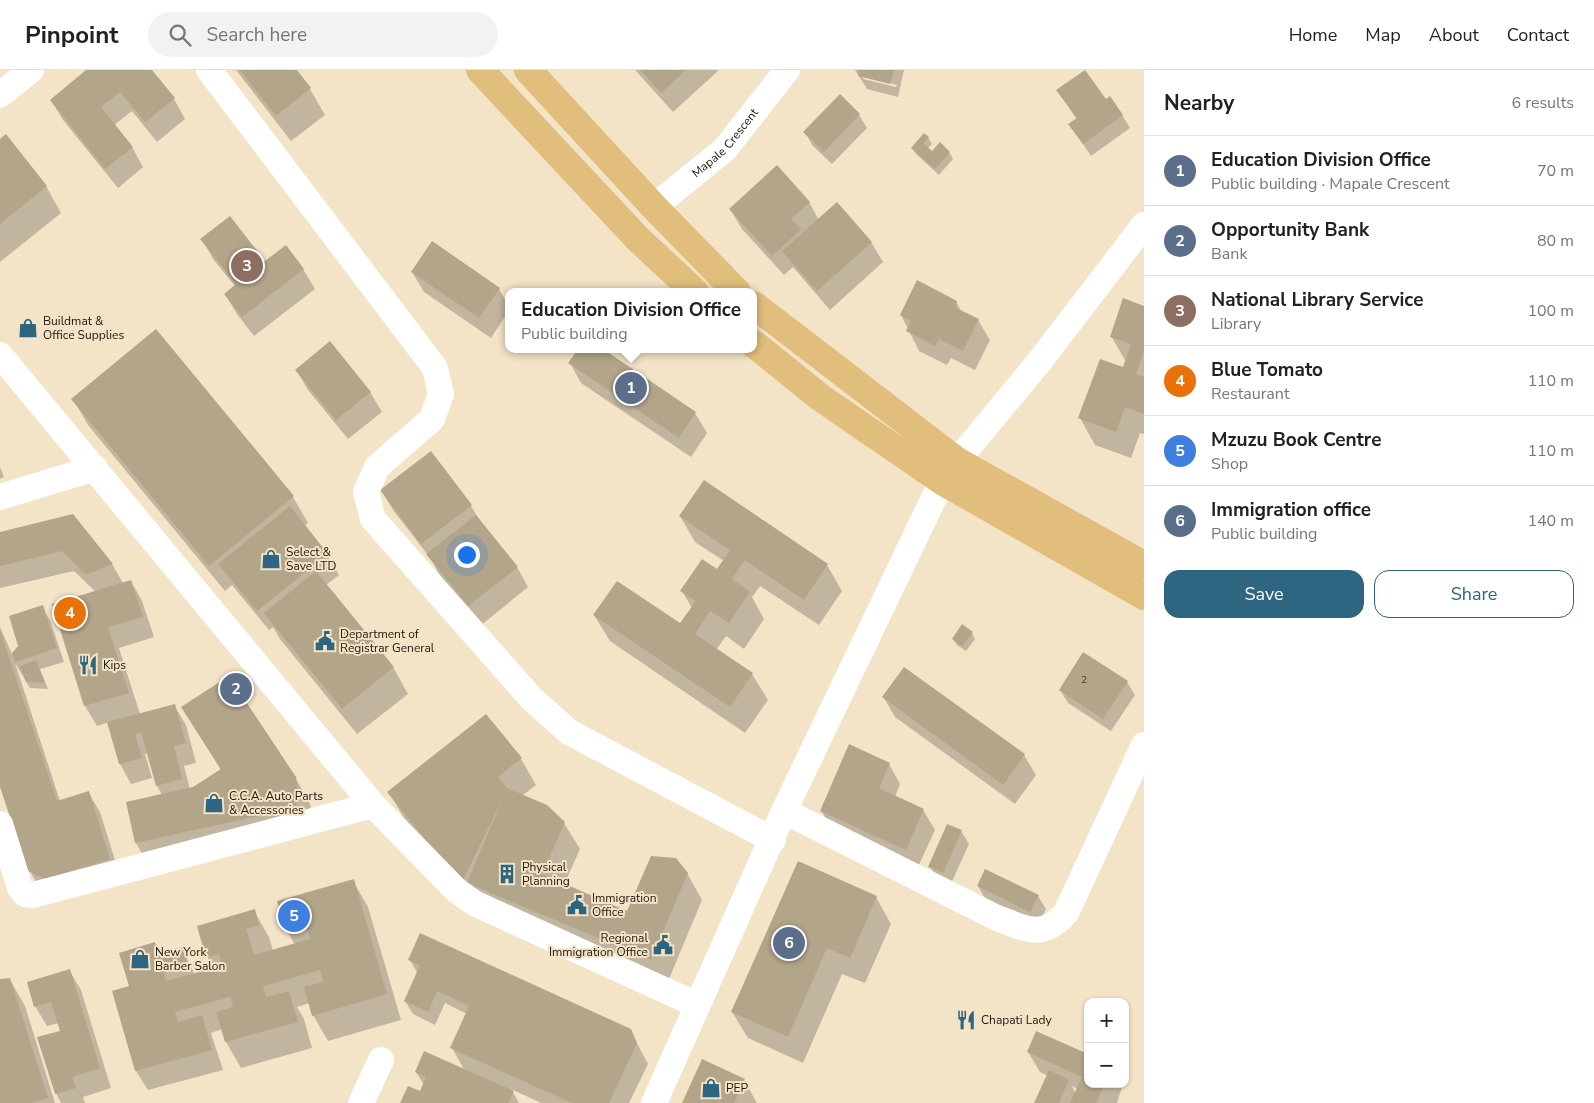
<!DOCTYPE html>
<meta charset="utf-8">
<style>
:root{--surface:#fff;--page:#f2f2f2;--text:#222;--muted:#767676;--line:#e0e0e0;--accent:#2e6580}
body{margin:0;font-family:"Nunito Sans",sans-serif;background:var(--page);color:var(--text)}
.controls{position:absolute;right:15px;bottom:15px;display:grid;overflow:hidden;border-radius:10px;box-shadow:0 1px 4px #0004}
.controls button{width:45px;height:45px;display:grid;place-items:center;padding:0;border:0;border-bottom:1px solid var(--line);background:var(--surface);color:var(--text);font:25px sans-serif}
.you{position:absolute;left:466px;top:484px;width:18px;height:18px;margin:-12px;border:4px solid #fff;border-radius:50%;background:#1a73e8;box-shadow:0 0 0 8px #1a73e833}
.badge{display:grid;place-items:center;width:32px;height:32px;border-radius:50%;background:var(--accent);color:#fff;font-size:16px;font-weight:700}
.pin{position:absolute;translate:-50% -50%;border:2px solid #fff;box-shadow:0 1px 5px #0006}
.popup{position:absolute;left:505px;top:218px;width:252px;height:65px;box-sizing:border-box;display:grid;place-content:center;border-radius:10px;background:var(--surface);filter:drop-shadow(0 1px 4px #0005);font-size:16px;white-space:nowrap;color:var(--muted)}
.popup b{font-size:19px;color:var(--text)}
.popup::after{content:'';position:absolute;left:50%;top:100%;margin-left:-10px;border:10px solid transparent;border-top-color:var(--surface)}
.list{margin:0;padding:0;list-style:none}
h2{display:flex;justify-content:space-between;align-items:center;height:65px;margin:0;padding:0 20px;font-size:21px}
h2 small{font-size:16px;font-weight:400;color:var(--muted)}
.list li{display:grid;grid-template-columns:32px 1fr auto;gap:15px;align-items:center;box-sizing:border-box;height:70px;padding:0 20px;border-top:1px solid var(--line)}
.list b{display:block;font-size:19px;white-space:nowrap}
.list p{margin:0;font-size:16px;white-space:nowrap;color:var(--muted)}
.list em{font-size:16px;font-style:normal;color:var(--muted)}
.actions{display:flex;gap:10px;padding:15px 20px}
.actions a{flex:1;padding:11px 0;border:1px solid var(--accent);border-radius:15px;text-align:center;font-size:18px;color:var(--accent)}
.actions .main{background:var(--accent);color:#fff}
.icon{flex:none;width:28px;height:28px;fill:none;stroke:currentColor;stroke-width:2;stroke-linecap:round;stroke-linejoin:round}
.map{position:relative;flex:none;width:1144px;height:1033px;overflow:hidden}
header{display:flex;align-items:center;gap:30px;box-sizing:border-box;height:70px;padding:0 25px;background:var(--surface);border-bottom:1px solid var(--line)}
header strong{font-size:24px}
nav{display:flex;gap:28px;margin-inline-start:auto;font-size:18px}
.search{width:350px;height:45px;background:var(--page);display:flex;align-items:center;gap:12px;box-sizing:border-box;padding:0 18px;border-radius:28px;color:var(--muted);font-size:19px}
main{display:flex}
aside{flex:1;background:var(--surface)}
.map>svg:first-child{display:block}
.shadow{fill:#0003;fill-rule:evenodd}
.building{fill:#b3a58a}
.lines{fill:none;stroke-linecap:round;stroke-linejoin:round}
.minor{stroke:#fff;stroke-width:26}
.highway{stroke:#e1be7c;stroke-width:28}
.labels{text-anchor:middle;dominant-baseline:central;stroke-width:4;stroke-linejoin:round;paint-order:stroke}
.number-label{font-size:10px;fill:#433b2d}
.street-label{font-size:12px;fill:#1e180e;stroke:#f3e3c7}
.poi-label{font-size:12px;fill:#1e180e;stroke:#f3e3c7;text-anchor:start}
</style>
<header>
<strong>Pinpoint</strong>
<div class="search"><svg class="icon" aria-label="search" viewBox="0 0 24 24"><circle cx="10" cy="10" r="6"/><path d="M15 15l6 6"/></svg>Search here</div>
<nav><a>Home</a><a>Map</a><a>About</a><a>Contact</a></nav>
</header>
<main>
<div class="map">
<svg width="1144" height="1033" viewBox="0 0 1144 1033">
<rect width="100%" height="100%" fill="#f3e3c7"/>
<path class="shadow" d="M88 0H150L174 29 185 49 157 72 132 41 114 55 132 77 143 97 118 118 63 50 51 30Z
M236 0H295L310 19 325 45 291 71Z
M635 0H719L673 42Z
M855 0H904L898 27 867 19ZM863 6 897 15 896 17 863 9Z
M1058 21 1106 31 1122 45 1130 58 1091 86 1070 55 1077 50Z
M840 26 859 45 867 58 832 94 812 75 805 62Z
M928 67 932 74 927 79 932 82H949L953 89 939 105 916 84 912 78Z
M0 71 46 116 61 143 0 192Z
M809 132 819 150 871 172 883 192 830 240 793 197 784 205 742 159 730 139Z
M202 169 265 193 303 199 315 219 254 266 237 244 225 224 235 216 213 189Z
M412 202 499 219 508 235V242L491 268 424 222Z
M956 232 962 242 978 250 990 270 975 300 951 288 947 295 919 281 901 245Z
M1144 237V364L1140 363 1131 388 1095 375 1080 348 1123 299 1126 292 1111 266Z
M601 279 695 343 707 363 691 387 581 313 570 293Z
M297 301 370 322 382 342 348 369 308 320Z
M73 329 293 427 308 453 304 456 327 485 339 505 326 515 393 597 408 624 357 664 280 569 273 557 269 560 232 515 225 521 88 355Z
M0 397 4 407 0 409Z
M381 420 471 436 480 451 517 497 528 517 480 556 439 504 431 489 393 440Z
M73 446 112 494 123 513 131 511 142 531 154 567 119 578 140 644 174 635 186 655 196 693 184 696 190 719 221 700 182 638 295 707 310 734 313 754 151 799 136 773 127 733 162 725 157 716 148 683 145 684 152 708 131 714 120 694 109 652 97 656 85 636 53 535 96 522 74 501 0 518V463Z
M680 446 827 495 842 521 819 555 760 516 752 527 764 549 744 579 726 566 716 580 752 604 768 630 745 663 610 571 594 545 680 555 692 538 682 521 717 501 724 491 695 472Z
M42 537 50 550 64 592 40 599 48 619 30 618 15 593 60 731 88 722 100 742 121 809 41 821 30 801 0 713V557L12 584 20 576Z
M972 563 975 569 966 581 957 575 953 569Z
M904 599 1024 685 1036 705 1015 734 895 647 884 628Z
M1127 612 1135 625 1111 661 1068 633 1060 620Z
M521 689 536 715 522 726 564 753 580 779 564 815 627 843 687 803 702 830 666 916 484 839 404 748 389 722Z
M889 694 900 714 895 727 923 740 935 760 917 799 832 760 821 740Z
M961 761 969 774 950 816 937 810 930 796Z
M353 811 368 837 401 950 328 971 313 945 310 933 297 937 304 949 312 978 241 998 226 972 222 959 211 963 223 1000 148 1020 136 1001 131 917 154 874 161 885 182 879 195 905 214 899 207 887 254 841 269 867 273 881 295 875 287 861 279 832Z
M978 816 1038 826 1046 839 1038 854 986 830Z
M876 827 891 854 865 913 842 904 803 993 748 968 732 942Z
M410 890 630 960 648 994 629 1033H541L511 1019 519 1033H402L420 1023 424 1015 416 1002 465 1001 452 978 467 944 445 933 435 955 413 944 405 931 418 904Z
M69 900 81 920 111 1018 83 1027 85 1033H61L56 1023 62 961 59 953 47 956 35 936Z
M0 910H10L25 936 55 1033H0Z
M1028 982 1088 985V1014H1123L1117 1033H1035L1048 1006 1040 1002ZM1072 1016 1078 1019 1076 1024Z
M744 1010 757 1033H683Z"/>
<path class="building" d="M86 0H152L175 28 145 52 120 22 101 37 133 77 105 99 50 30Z
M240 0H297L311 18 276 46Z
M640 0H686L661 23Z
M859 0H894L890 14 858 6Z
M1085 0 1106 29 1110 26 1123 45 1083 74 1068 54 1077 48 1056 20Z
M840 24 860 44 824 82 803 62Z
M924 63 929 67 923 73 932 81 940 72 950 82 935 99 911 78Z
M6 64 47 116 0 154V69Z
M777 95 810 132 791 149 801 160 772 186 729 139Z
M837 132 872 172 817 221 782 181Z
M230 146 265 191 286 175 304 199 242 247 224 224 236 214 200 169Z
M432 171 500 218 479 248 411 202Z
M917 210 957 231 956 238 979 249 963 281 939 269 935 276 906 261 911 251 900 245Z
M1123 228 1144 236V282L1136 304 1144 307V344L1125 337 1116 362 1078 348 1100 289 1123 297 1131 274 1110 267Z
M156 259 294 426 209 496 71 329Z
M330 271 371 322 336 350 295 300Z
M578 279H603L696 342 679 368 568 293Z
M431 381 472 435 421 474 380 420Z
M704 410 828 494 804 530 745 490 732 509 750 522 729 553 710 541 695 564 753 603 730 637 593 545 617 511 680 553 696 531 680 521 702 489 717 499 730 480 679 446Z
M290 436 328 484 257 541 218 494Z
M73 444 113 494 86 505 62 481 0 496V462Z
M476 445 518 497 468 536 426 484Z
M316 501 394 597 342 639 264 543Z
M131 510 143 547 108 557 129 623 84 636 52 534Z
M43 535 57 578 15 592 12 583 18 576 9 546Z
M962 554 973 562 962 576 952 569Z
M0 560 57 731 89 721 110 789 45 809 28 801 0 717Z
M1083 582 1128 611 1103 649 1059 620Z
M36 590 45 613 26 612 20 596Z
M904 597 1025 684 1003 715 882 627Z
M229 606 296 707 299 727 295 738 135 773 126 732 193 717 221 699 181 637Z
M175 634 186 673 174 676 182 709 156 716 141 662 135 664 142 688 119 694 107 652Z
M486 644 522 688 498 707 507 718 547 735 565 752 542 804 627 841 651 786 676 788 688 803 651 890 467 813 504 726 461 814 387 722Z
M849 674 890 693 879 718 924 739 906 780 820 741Z
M947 754 962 760 943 803 928 797Z
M798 791 877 826 850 888 827 878 788 967 731 942Z
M985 799 1039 825 1030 842 977 816Z
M354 809 387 924 312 946 304 917 323 912 320 900 263 916 266 927 289 921 298 952 225 972 216 942 233 937 230 927 175 942 178 952 202 945 212 980 135 1001 112 921 129 916 119 883 155 872 158 884 182 877 188 896 164 903 166 911 222 896 219 884 206 888 197 856 255 839 259 855 246 859 254 885 310 869 306 855 286 861 277 831Z
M420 863 631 959 637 973 609 1033H572L450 978 469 936 437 921 428 942 404 931 420 895 408 890Z
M70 899 100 998 72 1007 76 1018 55 1024 37 967 60 961 51 932 34 937 27 912Z
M10 908 48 1028 31 1033H0V909Z
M1036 961 1088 984V1014H1105L1096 1033H1070L1082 1007 1027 982Z
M424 981 514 1021 508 1033H400L408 1016 420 1021 426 1007 415 1002Z
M702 989 745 1009 734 1033H682Z
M1049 1000 1069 1010 1059 1033H1034Z"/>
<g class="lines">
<g class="minor">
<path d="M209 0 435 298 441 324 432 349 377 397 366 422 373 449 531 628 569 662 773 770"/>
<path d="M0 25 31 0"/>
<path id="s1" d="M654 137 725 79 787 0"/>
<path d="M0 285 373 735 456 820 474 833 697 935"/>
<path d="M957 391 1039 292 1144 155"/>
<path d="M0 427 95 398"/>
<path d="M784 741 997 848C1027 859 1041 870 1066 843L1144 675"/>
<path d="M0 754 20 818 25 824 33 825 373 735"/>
<path d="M361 1033 381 990"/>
<path d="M654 1033 784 741 942 411"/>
</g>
<path class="highway" d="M480 0 638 169 695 222
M528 0 654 137 737 222
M754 235 957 391 1144 495
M754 274 821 328 942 411 1144 526"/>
</g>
<defs>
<symbol id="shop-bare" viewBox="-9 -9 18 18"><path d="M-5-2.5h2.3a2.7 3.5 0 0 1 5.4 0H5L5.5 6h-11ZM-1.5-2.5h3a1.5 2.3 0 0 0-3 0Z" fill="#2e6580" stroke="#f3e3c7" stroke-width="2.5" paint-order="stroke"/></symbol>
<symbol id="civic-bare" viewBox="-9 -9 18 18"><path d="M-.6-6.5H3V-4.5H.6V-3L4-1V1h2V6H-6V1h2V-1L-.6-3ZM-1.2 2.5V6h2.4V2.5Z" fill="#2e6580" stroke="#f3e3c7" stroke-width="2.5" paint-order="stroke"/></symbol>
<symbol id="restaurant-bare" viewBox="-9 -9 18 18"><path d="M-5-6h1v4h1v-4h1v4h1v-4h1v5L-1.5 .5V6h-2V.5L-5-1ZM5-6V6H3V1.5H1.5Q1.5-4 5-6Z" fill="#2e6580" stroke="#f3e3c7" stroke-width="2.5" paint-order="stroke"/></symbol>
<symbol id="building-bare" viewBox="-9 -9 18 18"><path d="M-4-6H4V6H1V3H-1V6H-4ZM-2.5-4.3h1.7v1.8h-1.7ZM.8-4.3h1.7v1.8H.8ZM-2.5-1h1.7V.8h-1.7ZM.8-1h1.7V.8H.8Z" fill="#2e6580" stroke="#f3e3c7" stroke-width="2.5" paint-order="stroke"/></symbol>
</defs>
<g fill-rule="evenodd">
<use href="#shop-bare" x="14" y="244" width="28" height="28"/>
<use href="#shop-bare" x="257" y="475" width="28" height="28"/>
<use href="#civic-bare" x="311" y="557" width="28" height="28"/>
<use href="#restaurant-bare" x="74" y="581" width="28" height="28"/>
<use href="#shop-bare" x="200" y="719" width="28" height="28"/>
<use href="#building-bare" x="493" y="790" width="28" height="28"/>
<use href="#civic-bare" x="563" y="821" width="28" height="28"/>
<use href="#civic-bare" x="649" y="861" width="28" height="28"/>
<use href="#shop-bare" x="126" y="875" width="28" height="28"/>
<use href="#restaurant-bare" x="952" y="936" width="28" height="28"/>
<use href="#shop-bare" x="697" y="1004" width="28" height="28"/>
</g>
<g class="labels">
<g class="number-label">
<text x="1084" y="610">2</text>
</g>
<g class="street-label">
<text stroke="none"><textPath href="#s1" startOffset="96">Mapale Crescent</textPath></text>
</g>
<g class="poi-label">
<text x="43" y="251">Buildmat &amp;<tspan x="43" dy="14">Office Supplies</tspan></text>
<text x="286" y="482">Select &amp;<tspan x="286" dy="14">Save LTD</tspan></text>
<text x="340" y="564">Department of<tspan x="340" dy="14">Registrar General</tspan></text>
<text x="103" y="595">Kips</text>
<text x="229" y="726">C.C.A. Auto Parts<tspan x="229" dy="14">&amp; Accessories</tspan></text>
<text x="522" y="797">Physical<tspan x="522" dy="14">Planning</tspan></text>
<text x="592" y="828">Immigration<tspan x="592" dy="14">Office</tspan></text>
<text x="648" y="868" text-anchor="end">Regional<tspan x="648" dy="14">Immigration Office</tspan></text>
<text x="155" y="882">New York<tspan x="155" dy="14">Barber Salon</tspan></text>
<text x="981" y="950">Chapati Lady</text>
<text x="726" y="1018">PEP</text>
</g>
</g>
</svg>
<div class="controls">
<button>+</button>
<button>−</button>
</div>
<div class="you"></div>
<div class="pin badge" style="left:631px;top:318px;background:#5c6f8a">1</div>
<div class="popup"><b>Education Division Office</b>Public building</div>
<div class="pin badge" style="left:236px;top:619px;background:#5c6f8a">2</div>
<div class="pin badge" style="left:247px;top:196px;background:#8d6e63">3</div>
<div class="pin badge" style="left:70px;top:543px;background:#e8710a">4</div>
<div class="pin badge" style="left:294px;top:846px;background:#3f7fe0">5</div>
<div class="pin badge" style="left:789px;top:873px;background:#5c6f8a">6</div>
</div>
<aside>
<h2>Nearby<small>6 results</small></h2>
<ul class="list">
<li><span class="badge" style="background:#5c6f8a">1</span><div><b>Education Division Office</b><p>Public building · Mapale Crescent</p></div><em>70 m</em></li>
<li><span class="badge" style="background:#5c6f8a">2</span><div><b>Opportunity Bank</b><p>Bank</p></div><em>80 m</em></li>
<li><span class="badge" style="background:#8d6e63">3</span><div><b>National Library Service</b><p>Library</p></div><em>100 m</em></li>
<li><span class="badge" style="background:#e8710a">4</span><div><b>Blue Tomato</b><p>Restaurant</p></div><em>110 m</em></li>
<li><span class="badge" style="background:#3f7fe0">5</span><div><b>Mzuzu Book Centre</b><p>Shop</p></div><em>110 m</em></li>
<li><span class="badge" style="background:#5c6f8a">6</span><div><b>Immigration office</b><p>Public building</p></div><em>140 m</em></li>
</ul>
<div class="actions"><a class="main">Save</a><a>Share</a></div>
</aside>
</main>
